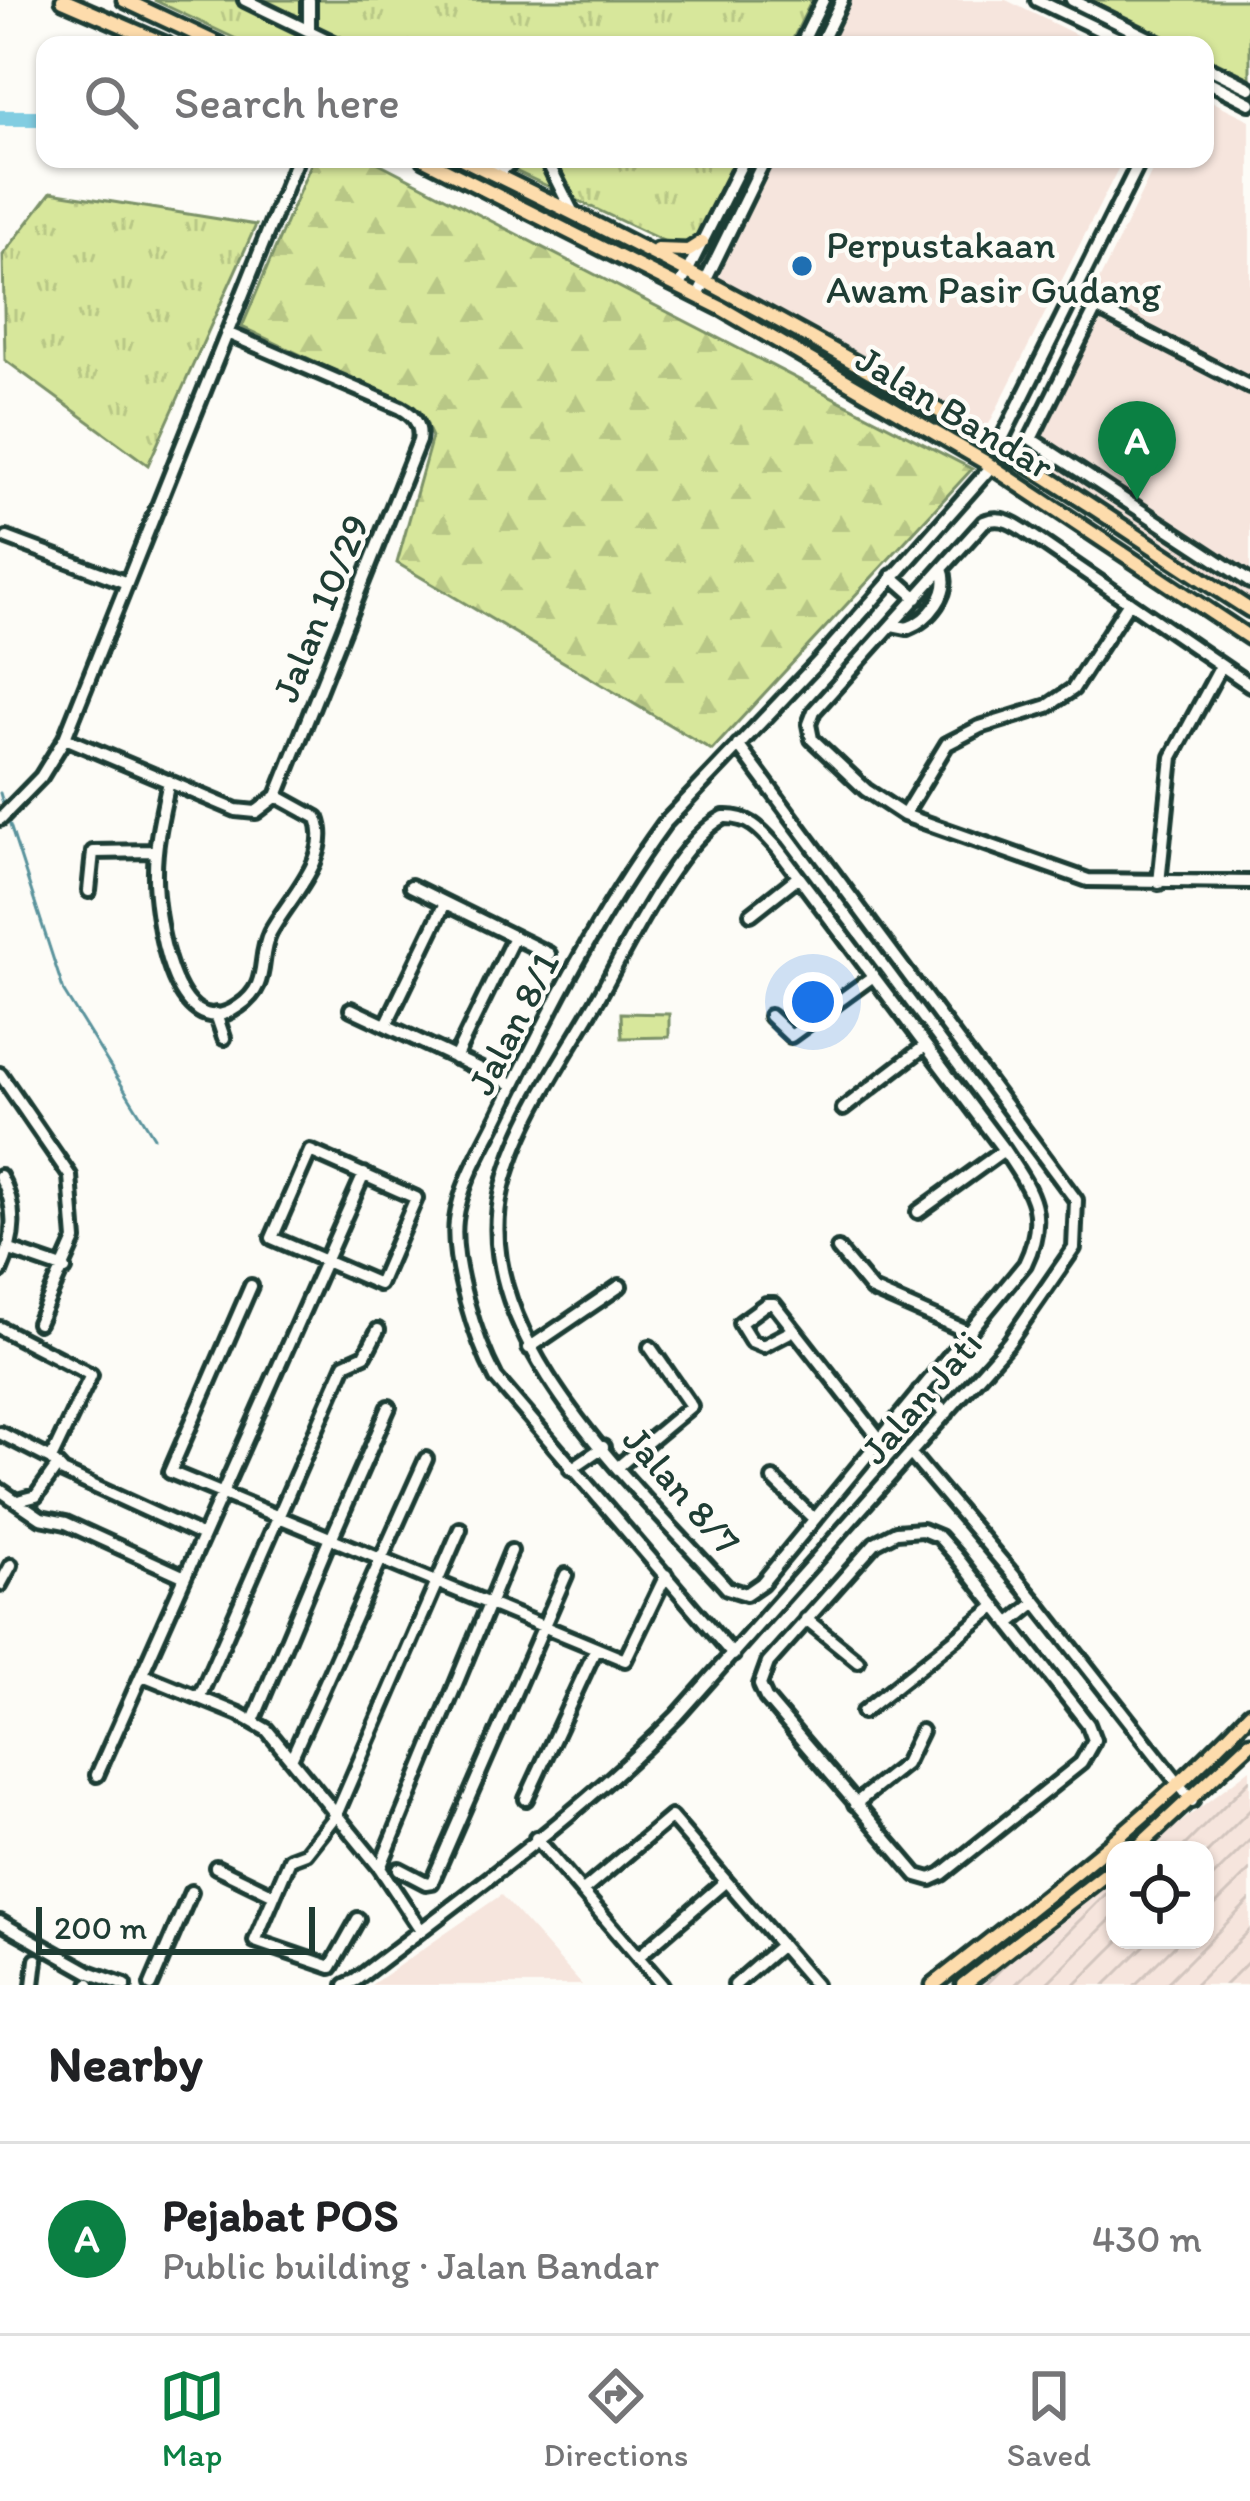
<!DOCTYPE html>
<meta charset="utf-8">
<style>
:root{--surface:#fff;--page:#f2f2f2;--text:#202124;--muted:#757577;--line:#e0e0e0;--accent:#0b8043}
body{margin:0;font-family:Itim,sans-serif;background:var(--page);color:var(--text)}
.controls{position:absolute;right:36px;bottom:36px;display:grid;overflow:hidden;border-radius:24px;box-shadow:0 3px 9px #0004}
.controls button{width:108px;height:108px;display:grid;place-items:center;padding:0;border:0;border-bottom:3px solid var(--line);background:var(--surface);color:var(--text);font:60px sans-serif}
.scale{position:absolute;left:36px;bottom:30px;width:279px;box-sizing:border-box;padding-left:12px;border:6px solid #1f3d34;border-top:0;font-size:33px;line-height:42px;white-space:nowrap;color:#1f3d34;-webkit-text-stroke:9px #fdfcf7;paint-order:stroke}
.you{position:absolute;left:813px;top:1002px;width:42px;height:42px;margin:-30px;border:9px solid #fff;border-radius:50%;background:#1a73e8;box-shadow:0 0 0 18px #1a73e833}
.badge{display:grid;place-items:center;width:78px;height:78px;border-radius:50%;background:var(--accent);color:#fff;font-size:39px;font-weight:700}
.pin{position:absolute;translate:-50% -99px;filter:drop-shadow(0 3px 6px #0008)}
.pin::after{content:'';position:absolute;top:63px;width:42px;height:36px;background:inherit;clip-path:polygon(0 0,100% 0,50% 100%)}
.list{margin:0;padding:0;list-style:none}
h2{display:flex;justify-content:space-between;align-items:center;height:156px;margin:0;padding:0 48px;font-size:51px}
h2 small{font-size:39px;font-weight:400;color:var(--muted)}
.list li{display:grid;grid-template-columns:78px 1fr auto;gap:36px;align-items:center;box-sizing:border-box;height:192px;padding:0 48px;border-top:3px solid var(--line)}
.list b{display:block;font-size:45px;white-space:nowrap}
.list p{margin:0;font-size:39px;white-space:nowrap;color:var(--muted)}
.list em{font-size:39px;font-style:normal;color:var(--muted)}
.icon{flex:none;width:66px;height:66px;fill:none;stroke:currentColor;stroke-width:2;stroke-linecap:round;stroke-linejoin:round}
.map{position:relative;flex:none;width:1250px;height:1985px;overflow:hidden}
.search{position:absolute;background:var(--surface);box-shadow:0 3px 9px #0004;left:36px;right:36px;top:36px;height:132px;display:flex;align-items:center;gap:30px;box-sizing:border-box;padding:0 42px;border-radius:24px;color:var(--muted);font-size:45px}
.sheet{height:348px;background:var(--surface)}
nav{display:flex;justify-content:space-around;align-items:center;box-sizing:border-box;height:168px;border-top:3px solid var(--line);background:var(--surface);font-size:33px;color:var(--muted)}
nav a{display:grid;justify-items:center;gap:6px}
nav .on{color:var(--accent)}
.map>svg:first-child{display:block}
.built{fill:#f6e5dd}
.industrial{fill:url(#industrial-furrows)}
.grass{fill:#d7e79b;stroke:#7b9268;stroke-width:3}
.forest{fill:url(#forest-firs);stroke:#7b9268;stroke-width:3}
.park{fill:url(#park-tufts);stroke:#7b9268;stroke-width:3}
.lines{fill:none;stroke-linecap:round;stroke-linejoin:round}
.stream{stroke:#5a939c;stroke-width:3}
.river{stroke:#82cde1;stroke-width:16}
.minor-casing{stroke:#1f3d34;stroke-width:20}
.major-casing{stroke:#1f3d34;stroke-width:21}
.minor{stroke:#fdfcf7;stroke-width:10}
.major{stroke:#fddcac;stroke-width:12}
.poi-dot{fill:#1f6fb2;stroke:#fdfcf7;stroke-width:4.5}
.labels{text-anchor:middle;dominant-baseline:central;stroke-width:9;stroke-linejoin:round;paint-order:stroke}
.poi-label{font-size:39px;fill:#1f3d34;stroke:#fdfcf7;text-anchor:start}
.street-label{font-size:39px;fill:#1f3d34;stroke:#fdfcf7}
</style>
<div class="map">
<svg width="1250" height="1985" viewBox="0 0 1250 1985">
<defs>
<pattern id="industrial-furrows" width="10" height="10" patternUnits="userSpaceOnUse" patternTransform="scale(3)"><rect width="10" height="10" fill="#f6e5dd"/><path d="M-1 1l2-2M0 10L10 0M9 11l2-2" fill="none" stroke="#d2c5be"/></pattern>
<pattern id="forest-firs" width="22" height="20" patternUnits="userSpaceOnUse" patternTransform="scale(3)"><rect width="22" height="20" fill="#d7e79b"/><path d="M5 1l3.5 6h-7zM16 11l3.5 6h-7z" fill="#b8c786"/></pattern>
<pattern id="park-tufts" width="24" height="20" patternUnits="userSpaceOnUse" patternTransform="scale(3)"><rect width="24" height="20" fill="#d7e79b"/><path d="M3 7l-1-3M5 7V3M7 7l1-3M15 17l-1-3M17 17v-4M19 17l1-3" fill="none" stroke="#b8c786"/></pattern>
</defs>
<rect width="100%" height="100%" fill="#fdfcf7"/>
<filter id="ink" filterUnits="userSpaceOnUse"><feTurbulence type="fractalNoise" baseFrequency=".00833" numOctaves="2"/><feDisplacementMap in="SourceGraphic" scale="24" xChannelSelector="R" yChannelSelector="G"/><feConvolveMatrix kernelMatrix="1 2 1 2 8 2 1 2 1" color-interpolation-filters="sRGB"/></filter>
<g filter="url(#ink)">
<path class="built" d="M849 0H1006L1097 45H827Z
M1205 98 1250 120V600L1159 547 1017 450 1158 159H1205Z
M769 159H1123L986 430 719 278 716 264Z
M501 1895 582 1985H371Z"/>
<path class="industrial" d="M1250 1769V1985H971L1115 1874V1940H1205V1850H1145Z"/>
<path class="grass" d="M1089 0H1250V78L1205 56V45H1181Z
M621 1013 669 1014V1037L622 1038Z"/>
<path class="forest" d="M313 159H371L972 469 712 750 397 563 432 437 420 411 242 327Z"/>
<path class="park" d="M154 0H812L790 45H249Z
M490 159H736L696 241 672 245Z
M51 192 256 225 148 465 5 360 3 255Z"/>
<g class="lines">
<path class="stream" d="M0 793 5 810
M8 819 64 992 154 1137"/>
<path class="river" d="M0 118H45"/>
<defs>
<path id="minor" d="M245 0 338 45
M1037 0 1131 45
M1072 0 1163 45
M309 31V0
M801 45 823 0
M820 45 842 0
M1205 66 1250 88
M1205 80 1250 103
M546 159 571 209
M486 169H503L515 159
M680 286 744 159
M698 296 765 159
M1073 296 1250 387
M1096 308 1031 439 1250 582
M998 447 1141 159
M7 538 127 583
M892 576 917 598
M892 625 907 628C929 620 952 593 942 569
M1250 685 1037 539C1020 528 1004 513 984 522L814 711 809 724 812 739 866 790 904 815 1088 880 1250 882
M65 738 236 810 256 812 277 796 419 441C422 425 414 415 401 408L227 333
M169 781C163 811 155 841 155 872 154 910 173 1053 239 1006 271 984 257 960 270 933 287 900 333 858 317 818L277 796
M904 815 947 744 980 727 1048 706 1073 689 1129 602
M724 817C750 816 761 830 777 848L1004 1150C1032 1192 1049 1214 1025 1264L762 1583 746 1594 727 1588C639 1489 467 1336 502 1190 518 1121 565 1057 600 995 626 948 678 840 724 817Z
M0 819 41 777 65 738 297 159
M1159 883 1172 757 1221 666
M411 886 549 954
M89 891 93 852 156 851
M751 914 798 877
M351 1009 514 1085
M216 1014 224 1038
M770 1016 791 1036 872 977
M386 1025 445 903
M455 1058 514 937
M0 1074 70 1176 75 1240 38 1323
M843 1109 925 1046
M310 1151 416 1198 379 1284 272 1238Z
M0 1176C18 1208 15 1239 0 1272
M918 1212 1004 1150
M838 1249 872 1290 968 1332
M10 1250 65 1269
M251 1286 170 1472 625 1660 666 1575
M0 1328 91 1375 51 1459
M792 1331 763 1346 751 1341 740 1323 766 1304H774L879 1438
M529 1348 620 1286
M919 1391 947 1413
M0 1433 51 1459 63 1472 203 1536
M910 1453 1036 1602 1192 1801
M619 1466 691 1406 650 1347
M571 1469 603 1447
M773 1479 813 1518
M0 1490 41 1518 66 1523 185 1577
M21 1500 36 1496 56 1468
M922 1530 939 1537 956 1556 1088 1724 1094 1740 1081 1763 942 1874 931 1879 917 1875 766 1698 760 1685 768 1663 875 1543 896 1532Z
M331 1539 389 1407
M0 1585 11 1565
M806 1619 858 1661
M1009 1624 1036 1602
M733 1655 496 1378C476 1340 451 1263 456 1220 461 1181 485 1145 501 1111 549 1012 599 913 664 824L820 660 992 466
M143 1675 239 1714 267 1730 380 1868 421 1930
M199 1698 345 1364 365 1355 378 1330
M863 1712 995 1607
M253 1721 330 1538
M292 1757 426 1459
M97 1775 364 1174
M526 1799 596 1648
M855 1804 905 1764 921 1731
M536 1838 662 1985
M216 1867 274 1895
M380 1868 511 1551
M399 1869 426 1883 432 1882 566 1575
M582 1892 671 1817 815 1985
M358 1919 331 1967 255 1941 290 1859 306 1853 336 1815 460 1529
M0 1922 91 1973 125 1985
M638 1957 726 1881
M33 1985 36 1960
M89 1985V1984
M151 1985 191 1892
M345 1985 356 1980C465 1896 580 1814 677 1716L1009 1342 1074 1248 1076 1200 738 745
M735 1985 781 1945"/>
<path id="major" d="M63 0 167 45
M124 0 220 45
M424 159 721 308 985 462 1250 638
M463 159C645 247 823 340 996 445 1082 498 1165 556 1250 610
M657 250 688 251 702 242
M1135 1850 1250 1743
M933 1985C1042 1899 1155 1815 1250 1713
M963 1985 1115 1867"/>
</defs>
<use href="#minor" class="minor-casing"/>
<use href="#major" class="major-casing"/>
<use href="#minor" class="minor"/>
<use href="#major" class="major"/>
</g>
</g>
<circle class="poi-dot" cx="802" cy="266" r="12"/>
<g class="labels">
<g class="poi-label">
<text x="826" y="244">Perpustakaan<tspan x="826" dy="45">Awam Pasir Gudang</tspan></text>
</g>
<g class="street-label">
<text transform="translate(955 412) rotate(31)">Jalan Bandar</text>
<text transform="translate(320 608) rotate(-68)">Jalan 10/29</text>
<text transform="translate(513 1023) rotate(-63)">Jalan 8/1</text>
<text transform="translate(921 1397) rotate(-49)">Jalan Jati</text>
<text transform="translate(682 1490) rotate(49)">Jalan 8/7</text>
</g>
</g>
</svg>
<div class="controls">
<button><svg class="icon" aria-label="locate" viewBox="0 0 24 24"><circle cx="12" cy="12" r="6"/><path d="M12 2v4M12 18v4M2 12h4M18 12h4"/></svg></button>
</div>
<div class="scale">200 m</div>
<div class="you"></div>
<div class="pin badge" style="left:1137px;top:500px">A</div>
<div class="search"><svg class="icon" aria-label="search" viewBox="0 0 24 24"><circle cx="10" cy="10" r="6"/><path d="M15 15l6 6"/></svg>Search here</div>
</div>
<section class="sheet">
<h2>Nearby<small></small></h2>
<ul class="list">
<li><span class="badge">A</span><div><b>Pejabat POS</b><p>Public building · Jalan Bandar</p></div><em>430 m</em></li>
</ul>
</section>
<nav>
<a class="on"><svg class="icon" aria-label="map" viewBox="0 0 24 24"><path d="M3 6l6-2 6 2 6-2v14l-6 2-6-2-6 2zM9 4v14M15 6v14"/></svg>Map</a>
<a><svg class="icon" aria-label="directions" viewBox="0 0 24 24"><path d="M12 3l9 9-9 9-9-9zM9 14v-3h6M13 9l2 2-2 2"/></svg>Directions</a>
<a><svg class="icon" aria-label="saved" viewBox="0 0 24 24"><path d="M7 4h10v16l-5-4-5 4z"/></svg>Saved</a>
</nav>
